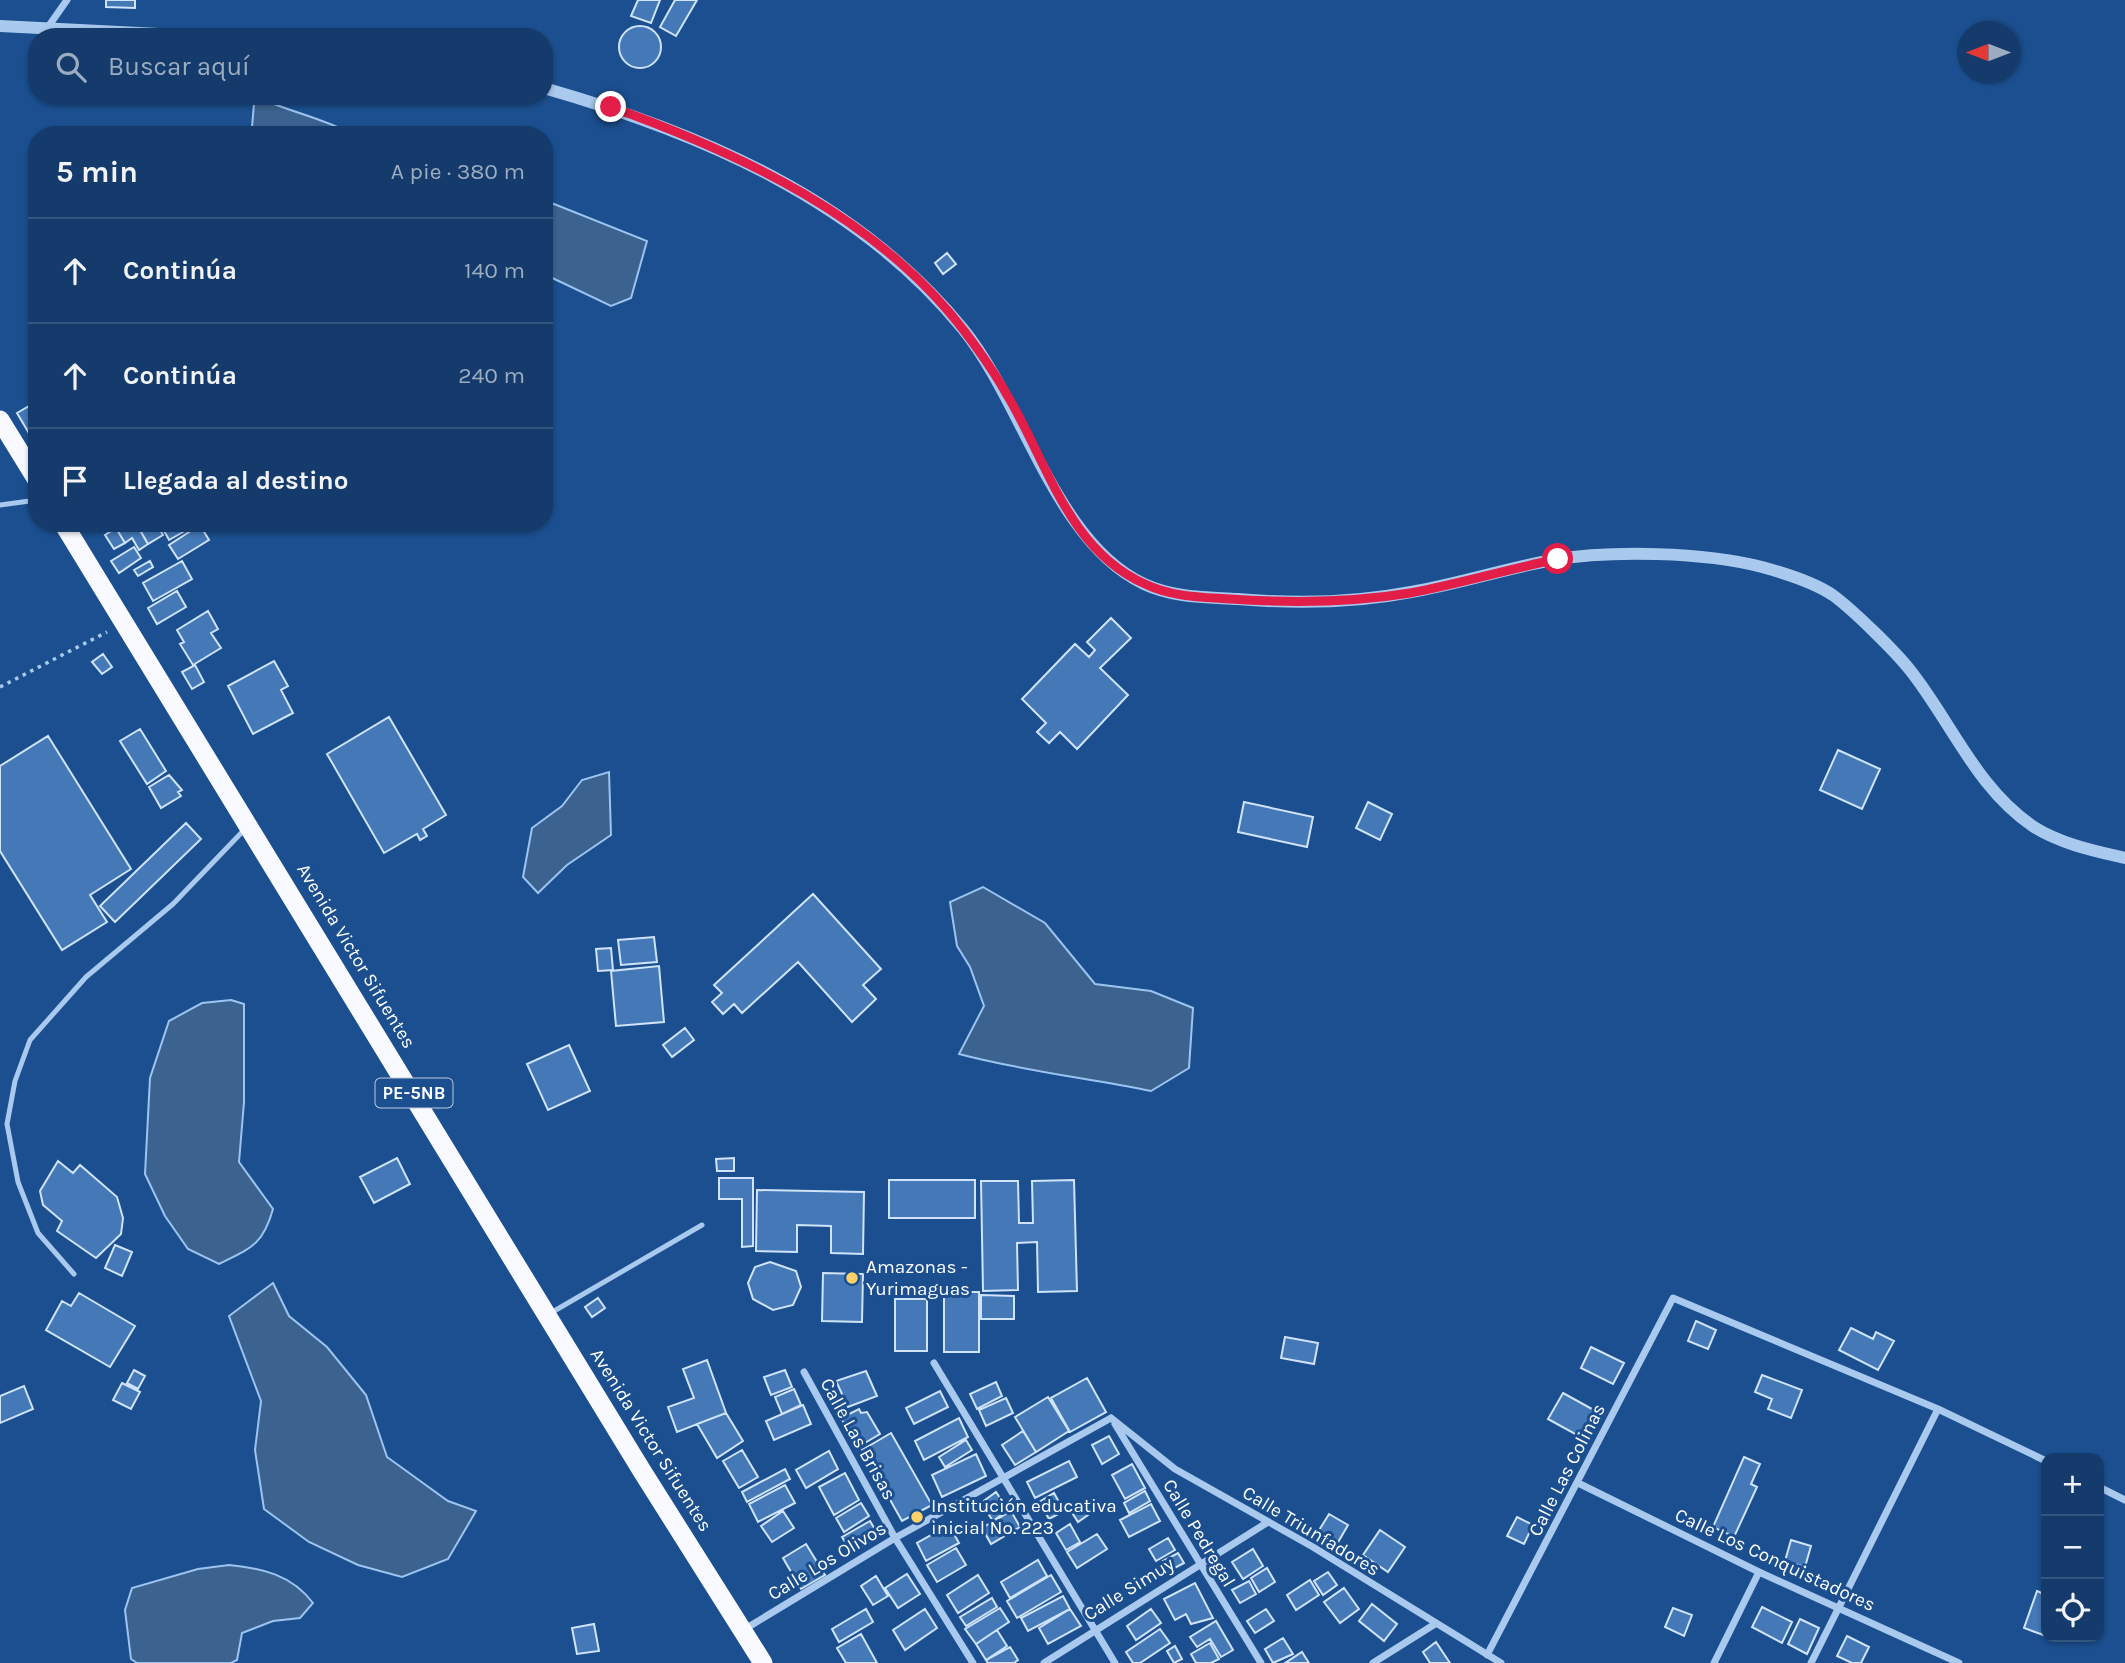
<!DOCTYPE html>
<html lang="es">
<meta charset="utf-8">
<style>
:root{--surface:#143b6b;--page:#214673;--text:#f1f3f6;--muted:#9dadc1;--line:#33557e}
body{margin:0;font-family:Karla,sans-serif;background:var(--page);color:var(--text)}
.controls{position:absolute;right:21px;bottom:21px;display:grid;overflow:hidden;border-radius:14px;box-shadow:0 2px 5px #0004}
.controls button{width:63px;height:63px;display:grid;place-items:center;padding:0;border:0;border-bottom:2px solid var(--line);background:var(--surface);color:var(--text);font:35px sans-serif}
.compass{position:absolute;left:1957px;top:21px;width:63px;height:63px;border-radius:50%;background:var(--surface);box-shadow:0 2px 5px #0004;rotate:270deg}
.stop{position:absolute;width:21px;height:21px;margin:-16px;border:5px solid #e11d48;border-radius:50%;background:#fff}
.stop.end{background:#e11d48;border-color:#fff;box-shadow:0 2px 7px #0008}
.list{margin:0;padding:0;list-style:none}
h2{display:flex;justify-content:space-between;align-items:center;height:91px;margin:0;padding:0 28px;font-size:30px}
h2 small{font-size:23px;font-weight:400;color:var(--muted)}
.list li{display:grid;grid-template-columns:46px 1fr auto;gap:21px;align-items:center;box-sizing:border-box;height:105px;padding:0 28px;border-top:2px solid var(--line)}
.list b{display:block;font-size:26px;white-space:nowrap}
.list em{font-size:23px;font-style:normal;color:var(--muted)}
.icon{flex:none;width:38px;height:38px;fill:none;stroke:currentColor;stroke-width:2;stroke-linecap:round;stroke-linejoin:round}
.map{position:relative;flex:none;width:2125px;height:1663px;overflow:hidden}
.search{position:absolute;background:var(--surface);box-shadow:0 2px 5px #0004;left:28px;top:28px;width:525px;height:77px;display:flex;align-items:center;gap:18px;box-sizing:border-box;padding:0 24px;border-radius:28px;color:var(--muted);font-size:26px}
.panel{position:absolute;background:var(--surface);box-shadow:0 2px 5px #0004;left:28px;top:126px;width:525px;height:406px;border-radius:28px}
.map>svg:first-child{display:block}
.water{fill:#3c6290;stroke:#9cc4f0;stroke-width:2}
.building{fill:#4478b7;stroke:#cfe3fa;stroke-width:2}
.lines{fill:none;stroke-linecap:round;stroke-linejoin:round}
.path{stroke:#a9c9ee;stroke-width:3.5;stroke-dasharray:3.5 5;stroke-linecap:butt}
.service{stroke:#a9c9ee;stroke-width:5}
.minor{stroke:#a9c9ee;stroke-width:7}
.tertiary{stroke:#a9c9ee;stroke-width:12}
.trunk{stroke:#f8faff;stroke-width:19}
.route{stroke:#e11d48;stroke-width:9}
.poi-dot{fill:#ffd166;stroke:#1b4f8f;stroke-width:2.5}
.labels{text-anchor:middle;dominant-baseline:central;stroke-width:6;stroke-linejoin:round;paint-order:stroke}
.shield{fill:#1b4f8f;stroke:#bbcadd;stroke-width:2}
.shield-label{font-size:18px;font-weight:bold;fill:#fff}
.street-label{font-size:19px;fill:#fff;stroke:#1b4f8f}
.poi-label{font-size:19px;fill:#fff;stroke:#1b4f8f;text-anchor:start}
</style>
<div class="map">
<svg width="2125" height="1663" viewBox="0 0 2125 1663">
<rect width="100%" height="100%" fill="#1b4f8f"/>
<path class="water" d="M264 100C294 113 325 119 354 135H259L252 127 254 104Z
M544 200 647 241 631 298 611 306 544 274Z
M609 772 611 835 567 865 538 893 523 877 532 828 562 806 582 780Z
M983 887 1045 923 1095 984 1151 991 1193 1008 1189 1068 1151 1091C1087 1078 1023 1071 959 1054L984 1006 970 967 957 946 950 902Z
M231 1000 244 1004V1102L239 1162 273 1209C263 1245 251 1248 219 1264L188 1249 165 1216 145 1174 150 1078 169 1021 202 1003Z
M273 1283 289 1316 327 1347 366 1395 387 1457 448 1501 476 1511 448 1559 402 1577 358 1565 309 1542 264 1509 255 1450 261 1401 229 1316Z
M229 1565C262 1568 292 1575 313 1603L300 1618 273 1621 242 1633 237 1660 231 1663H137L131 1659 125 1610 132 1588 198 1569Z"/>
<path class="building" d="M106 0H135V8L106 7Z
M638 0H660L651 23 631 16Z
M675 0H697L676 36 660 27Z
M619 47a21 21 0 1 1 42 0a21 21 0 1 1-42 0Z
M947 253 956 264 943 274 935 263Z
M36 402 37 431 30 435 17 413Z
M124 523H136L148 544 139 550 132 538 125 543 116 528Z
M156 523 163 535 148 544 141 532Z
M164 523H189L192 527 169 540 161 525Z
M200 525 209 540 178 559 169 545Z
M116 528 125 543 114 549 105 535Z
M134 547 141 558 119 573 111 561Z
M150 561 153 567 138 576 134 570Z
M182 561 192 579 153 601 143 583Z
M177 591 186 607 157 624 148 608Z
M208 611 218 629 211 633 221 648 193 665 180 644 184 642 177 630Z
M1111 618 1131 638 1100 668 1128 695 1077 749 1060 732 1049 743 1037 732 1046 723 1022 699 1075 644 1089 657 1095 650 1087 642Z
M103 654 112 667 102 674 92 662Z
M274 661 288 686 281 690 293 713 253 734 228 686Z
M195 665 204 682 192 689 182 672Z
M389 717 446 815 423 829 427 836 420 840 417 834 384 853 327 754Z
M140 729 166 771 147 784 120 741Z
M48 736 131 869 90 895 107 922 62 950 0 851V766Z
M1838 750 1880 769 1862 809 1820 790Z
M169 775 182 790 178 792 181 796 161 808 149 787Z
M1244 802 1313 817 1307 847 1238 832Z
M1368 802 1392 814 1380 840 1356 828Z
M186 823 201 839 115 922 100 906Z
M813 894 881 969 863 985 876 999 852 1022 798 962 742 1013 734 1004 723 1014 712 1002 722 993 714 985Z
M654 937 657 962 621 965 618 940Z
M611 948 613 970 598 971 596 949Z
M659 966 664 1022 616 1026 611 971Z
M685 1028 694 1040 672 1057 663 1045Z
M569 1045 590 1091 548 1110 527 1064Z
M397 1158 410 1184 374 1203 360 1177Z
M734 1158V1171H717L716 1159Z
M58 1161 73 1173 80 1165 117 1197 123 1218 121 1234 96 1258 57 1231 62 1221 43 1205 40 1191Z
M719 1178H753V1246L742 1247V1199H719Z
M889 1180H975V1218H889Z
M1074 1180 1077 1291 1038 1292 1037 1242 1017 1243 1018 1290 983 1291 981 1181H1018L1019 1223H1033L1032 1181Z
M757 1190 864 1192 863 1254 831 1253V1226L797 1225V1252L756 1251Z
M115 1245 132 1252 122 1276 105 1268Z
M770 1262 796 1271 801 1287 793 1305 773 1310 753 1299 748 1283 755 1267Z
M823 1273 863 1274 862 1322 822 1321Z
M944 1292H979V1352H944Z
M79 1293 135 1326 110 1367 46 1330 62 1301 71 1306Z
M981 1295 1014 1296V1319H981Z
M598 1298 605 1308 592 1317 585 1307Z
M895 1299H927V1351H895Z
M1696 1321 1716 1330 1708 1349 1688 1341Z
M1851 1328 1873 1339 1876 1332 1894 1341 1878 1370 1839 1350Z
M1285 1337 1318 1343 1314 1364 1281 1358Z
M1591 1347 1624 1363 1613 1384 1581 1368Z
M707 1360 726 1413 677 1432 668 1407 694 1398 683 1369Z
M134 1370 145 1376 138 1389 127 1383Z
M785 1370 792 1387 771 1395 764 1377Z
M866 1371 877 1396 848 1407 836 1381Z
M1762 1375 1802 1390 1791 1418 1768 1409 1772 1399 1755 1392Z
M1087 1378 1106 1412 1070 1432 1051 1398Z
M996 1382 1002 1396 977 1409 970 1394Z
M122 1383 140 1392 131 1409 113 1400Z
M24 1386 33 1409 0 1423V1396Z
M794 1389 801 1405 782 1414 775 1397Z
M940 1391 948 1407 914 1424 906 1408Z
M1563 1393 1601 1414 1586 1440 1548 1419Z
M1048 1397 1069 1431 1036 1452 1015 1417Z
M1006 1398 1013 1413 986 1426 979 1410Z
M803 1405 811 1424 774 1440 766 1421Z
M859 1409 861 1413 867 1412 880 1434 858 1447 841 1418Z
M726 1413 743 1441 717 1458 697 1424Z
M959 1418 968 1437 924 1460 915 1441Z
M1023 1431 1036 1452 1015 1465 1002 1445Z
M891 1433 932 1505 902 1521 862 1450Z
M1109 1436 1119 1454 1102 1464 1092 1445Z
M966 1440 972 1450 945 1467 939 1457Z
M742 1450 758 1477 739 1488 723 1461Z
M829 1451 838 1469 806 1488 796 1470Z
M976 1454 986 1476 942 1497 932 1475Z
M1744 1457 1760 1464 1751 1484 1757 1487 1734 1537 1713 1527Z
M1069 1461 1077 1477 1035 1498 1027 1482Z
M1132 1464 1145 1488 1125 1499 1112 1475Z
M785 1469 790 1479 747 1502 742 1492Z
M845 1473 859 1500 834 1515 819 1487Z
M785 1485 795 1503 758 1522 749 1504Z
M1145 1491 1150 1501 1129 1513 1124 1503Z
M996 1492 1008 1510 993 1521 981 1503Z
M1054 1493 1064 1511 1049 1519 1039 1502Z
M1079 1502 1088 1515 1078 1522 1069 1508Z
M861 1503 869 1516 844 1532 836 1518Z
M1151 1504 1160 1521 1129 1537 1120 1520Z
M783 1511 794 1528 772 1542 761 1526Z
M1011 1511 1020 1527 991 1544 982 1528Z
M1329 1514 1348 1525 1337 1544 1318 1532Z
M1517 1517 1533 1525 1524 1544 1507 1536Z
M870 1521 879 1536 852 1553 842 1537Z
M1070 1524 1080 1542 1066 1550 1056 1533Z
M949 1525 959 1543 926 1561 917 1543Z
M1380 1530 1405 1547 1388 1572 1363 1555Z
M1097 1534 1107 1549 1077 1568 1067 1552Z
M1168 1538 1175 1550 1156 1561 1149 1549Z
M1791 1540 1811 1546 1805 1567 1785 1561Z
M806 1544 825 1575 801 1589 783 1558Z
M956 1548 966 1565 937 1582 927 1565Z
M1253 1549 1263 1566 1243 1579 1232 1562Z
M1178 1553 1184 1563 1169 1571 1163 1561Z
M1038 1560 1047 1576 1010 1598 1001 1582Z
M1267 1568 1275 1582 1259 1592 1251 1578Z
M1328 1572 1337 1585 1323 1595 1314 1581Z
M907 1574 920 1594 898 1608 885 1588Z
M978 1575 989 1593 958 1613 947 1595Z
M1051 1575 1061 1592 1017 1618 1007 1601Z
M876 1576 888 1596 873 1605 861 1586Z
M1310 1580 1319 1595 1296 1610 1287 1595Z
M1249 1581 1256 1594 1240 1603 1232 1590Z
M1195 1583 1213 1618 1191 1624 1186 1614 1175 1620 1164 1599Z
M1344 1588 1359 1609 1340 1623 1324 1602Z
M2037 1591 2046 1595V1636L2024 1628Z
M1063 1596 1070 1609 1028 1631 1021 1618Z
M992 1598 997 1607 966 1626 960 1617Z
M1372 1604 1397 1624 1384 1641 1359 1621Z
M1762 1607 1792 1622 1782 1643 1752 1627Z
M1000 1608 1009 1622 976 1644 965 1629Z
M1673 1608 1692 1615 1684 1636 1665 1627Z
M866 1609 873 1622 839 1642 832 1629Z
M925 1609 937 1628 905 1650 893 1630Z
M1070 1609 1081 1626 1048 1644 1039 1628Z
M1151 1609 1161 1623 1136 1640 1127 1626Z
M1266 1609 1274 1621 1255 1633 1247 1621Z
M1800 1619 1819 1628 1807 1654 1788 1644Z
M1216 1621 1233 1650 1221 1657 1210 1639 1197 1647 1190 1637Z
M594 1624 599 1651 577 1654 572 1628Z
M1160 1629 1170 1643 1140 1663H1133L1126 1652Z
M997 1630 1007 1646 986 1660 976 1644Z
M861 1634 877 1663H846L837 1648Z
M1847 1636 1869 1647 1861 1663H1852L1837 1656Z
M1283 1638 1293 1654 1273 1663 1265 1649Z
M1436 1642 1450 1663H1430L1423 1652Z
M1210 1643 1219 1659 1211 1663H1196L1191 1654Z
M1175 1646 1182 1659 1174 1663 1167 1651Z
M1010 1647 1018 1660 1014 1663H988L986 1660Z
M1302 1652 1309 1663H1285Z"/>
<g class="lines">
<path class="path" d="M0 687 107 632"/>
<path class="service" d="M0 505 37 500
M74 1274 38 1233 18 1182 7 1124 15 1081 30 1040 86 977 173 904 245 829
M549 1314 702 1225"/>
<path class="minor" d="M48 27 67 0
M934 1363 1115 1663
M804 1372 895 1538 973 1663
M1111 1418 1175 1469 1313 1547 1501 1663
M1115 1424 1261 1663
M1578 1483 1759 1572 1959 1663
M2099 1487 2125 1500
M745 1629 895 1538 1111 1418
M1487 1655 1673 1298 1938 1409 2046 1461
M1044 1663 1268 1522
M1373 1663 1435 1624
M1714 1663 1759 1572
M1811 1663 1938 1409"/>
<path class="tertiary" d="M0 26 159 34 308 37
M544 88C701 133 857 199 963 329 1024 404 1055 542 1144 584 1174 598 1206 597 1238 599 1296 604 1354 603 1411 592 1458 584 1504 569 1552 560 1611 550 1704 552 1762 567 1784 573 1816 583 1834 596 1854 611 1894 650 1910 670 1952 723 1976 788 2034 827 2061 844 2095 851 2125 858"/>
<path class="trunk" d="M0 420 37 480
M63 523 642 1471 763 1663"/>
</g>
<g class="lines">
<path class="route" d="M611 107C742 154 879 218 965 332 980 352 995 373 1007 395 1047 461 1068 550 1145 584 1172 597 1200 597 1230 599 1290 603 1350 603 1410 593 1459 584 1508 569 1558 559"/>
</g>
<g class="poi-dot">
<circle cx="852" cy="1278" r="7"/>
<circle cx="917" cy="1517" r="7"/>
</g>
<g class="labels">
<rect class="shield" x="375.5" y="1078.5" width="77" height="29" rx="5"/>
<g class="shield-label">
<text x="414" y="1093">PE-5NB</text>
</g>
<g class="street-label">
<text transform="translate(356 956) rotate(59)">Avenida Victor Sifuentes</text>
<text transform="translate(858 1439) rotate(61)">Calle Las Brisas</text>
<text transform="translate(651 1440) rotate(58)">Avenida Victor Sifuentes</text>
<text transform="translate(1567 1470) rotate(-63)">Calle Las Colinas</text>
<text transform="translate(1311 1531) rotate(31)">Calle Triunfadores</text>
<text transform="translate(1199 1533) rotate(59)">Calle Pedregal</text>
<text transform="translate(1775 1560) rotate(25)">Calle Los Conquistadores</text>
<text transform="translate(827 1561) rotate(-31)">Calle Los Olivos</text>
<text transform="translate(1129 1589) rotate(-32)">Calle Simuy</text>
</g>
<g class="poi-label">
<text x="866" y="1267">Amazonas -<tspan x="866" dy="22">Yurimaguas</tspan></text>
<text x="931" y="1506">Institución educativa<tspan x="931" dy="22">inicial No. 223</tspan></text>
</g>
</g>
</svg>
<div class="controls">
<button>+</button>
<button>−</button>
<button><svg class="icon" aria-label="locate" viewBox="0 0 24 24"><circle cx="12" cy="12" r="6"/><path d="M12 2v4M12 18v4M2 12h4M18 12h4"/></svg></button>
</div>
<svg class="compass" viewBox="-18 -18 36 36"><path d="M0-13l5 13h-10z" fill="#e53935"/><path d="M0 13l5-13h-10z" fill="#9dadc1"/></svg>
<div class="stop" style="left:1558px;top:559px"></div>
<div class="stop end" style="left:611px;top:107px"></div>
<div class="search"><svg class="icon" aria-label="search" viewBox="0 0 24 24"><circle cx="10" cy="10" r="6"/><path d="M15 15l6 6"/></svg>Buscar aquí</div>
<section class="panel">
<h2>5 min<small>A pie · 380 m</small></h2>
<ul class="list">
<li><svg class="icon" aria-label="ahead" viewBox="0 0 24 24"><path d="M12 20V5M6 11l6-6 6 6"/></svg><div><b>Continúa</b></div><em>140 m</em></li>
<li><svg class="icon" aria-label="ahead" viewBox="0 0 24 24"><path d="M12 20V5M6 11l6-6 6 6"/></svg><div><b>Continúa</b></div><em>240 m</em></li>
<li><svg class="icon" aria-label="arrive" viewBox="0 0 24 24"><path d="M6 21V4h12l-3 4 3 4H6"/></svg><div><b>Llegada al destino</b></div></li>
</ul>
</section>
</div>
